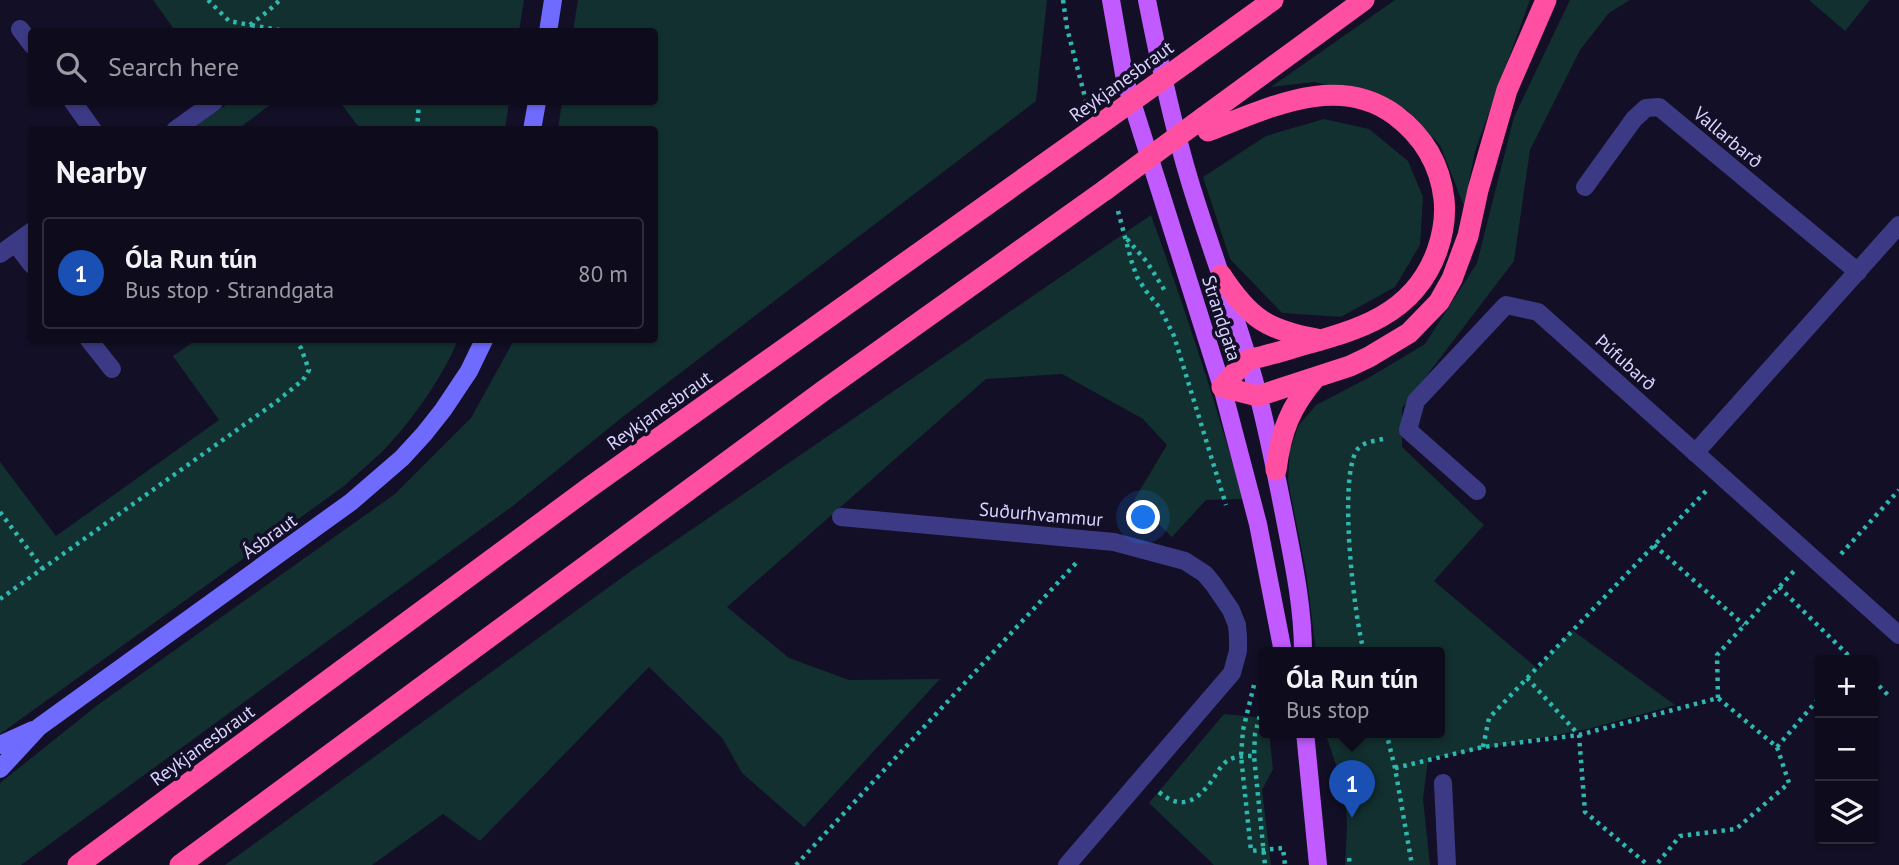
<!DOCTYPE html>
<meta charset="utf-8">
<style>
:root{--surface:#0e0b1c;--page:#171425;--text:#f1f3f6;--muted:#9b9ba3;--line:#2e2b3b;--accent:#db2777}
body{margin:0;font-family:"PT Sans",sans-serif;background:var(--page);color:var(--text)}
.controls{position:absolute;right:21px;bottom:21px;display:grid;overflow:hidden;border-radius:7px;box-shadow:0 2px 5px #0004}
.controls button{width:63px;height:63px;display:grid;place-items:center;padding:0;border:0;border-bottom:2px solid var(--line);background:var(--surface);color:var(--text);font:35px sans-serif}
.you{position:absolute;left:1144px;top:518px;width:24px;height:24px;margin:-18px;border:5px solid #fff;border-radius:50%;background:#1a73e8;box-shadow:0 0 0 10px #1a73e833}
.badge{display:grid;place-items:center;width:46px;height:46px;border-radius:50%;background:var(--accent);color:#fff;font-size:23px;font-weight:700}
.pin{position:absolute;translate:-50% -58px;filter:drop-shadow(0 2px 4px #0008)}
.pin::after{content:'';position:absolute;top:37px;width:24px;height:21px;background:inherit;clip-path:polygon(0 0,100% 0,50% 100%)}
.popup{position:absolute;left:1259px;top:647px;width:186px;height:91px;box-sizing:border-box;display:grid;place-content:center;border-radius:7px;background:var(--surface);filter:drop-shadow(0 2px 5px #0005);font-size:23px;white-space:nowrap;color:var(--muted)}
.popup b{font-size:26px;color:var(--text)}
.popup::after{content:'';position:absolute;left:50%;top:100%;margin-left:-14px;border:14px solid transparent;border-top-color:var(--surface)}
.list{margin:0;padding:0;list-style:none}
h2{display:flex;justify-content:space-between;align-items:center;height:91px;margin:0;padding:0 28px;font-size:30px}
h2 small{font-size:23px;font-weight:400;color:var(--muted)}
.list li{display:grid;grid-template-columns:46px 1fr auto;gap:21px;align-items:center;box-sizing:border-box;height:112px;margin:0 14px 14px;padding:0 14px;border:2px solid var(--line);border-radius:7px}
.list b{display:block;font-size:26px;white-space:nowrap}
.list p{margin:0;font-size:23px;white-space:nowrap;color:var(--muted)}
.list em{font-size:23px;font-style:normal;color:var(--muted)}
.icon{flex:none;width:38px;height:38px;fill:none;stroke:currentColor;stroke-width:2;stroke-linecap:round;stroke-linejoin:round}
.map{position:relative;flex:none;width:1899px;height:865px;overflow:hidden}
.search{position:absolute;background:var(--surface);box-shadow:0 2px 5px #0004;left:28px;top:28px;width:630px;height:77px;display:flex;align-items:center;gap:18px;box-sizing:border-box;padding:0 24px;border-radius:7px;color:var(--muted);font-size:26px}
.panel{position:absolute;background:var(--surface);box-shadow:0 2px 5px #0004;left:28px;top:126px;width:630px;height:217px;border-radius:7px}
.map>svg:first-child{display:block}
.green{fill:#12302f}
.lines{fill:none;stroke-linecap:round;stroke-linejoin:round}
.path{stroke:#2fb8b0;stroke-width:4.5;stroke-dasharray:3.5 5;stroke-linecap:butt}
.street{stroke:#3d3a85;stroke-width:18}
.secondary{stroke:#6f6bff;stroke-width:18}
.primary{stroke:#c25bff;stroke-width:18}
.highway{stroke:#ff4fa3;stroke-width:21}
.highway-bridge{stroke:#ff4fa3;stroke-width:21}
.labels{text-anchor:middle;dominant-baseline:central;stroke-width:7;stroke-linejoin:round;paint-order:stroke}
.street-label{font-size:19px;fill:#d9d4ff;stroke:#130f26}
</style>
<div class="map">
<svg width="1899" height="865" viewBox="0 0 1899 865">
<rect width="100%" height="100%" fill="#130f26"/>
<path class="green" d="M153 0H524L519 31 176 32Z
M578 0H1047L1036 101 620 419 514 505 21 865H0V783L99 704 395 494 471 418 514 340H654V130L558 129 562 102H654V32L573 31Z
M1395 0H1530L1475 151 1464 206 1440 145 1407 110 1371 95 1314 82 1271 87Z
M1570 0H1630L1609 13 1580 50 1530 150 1514 261 1402 408V447L1484 525 1434 581 1538 669 1572 630 1675 705 1588 729 1428 759 1423 799 1430 865H1345L1347 827 1345 792 1325 732H1440V652H1316L1306 572 1288 481 1290 449 1299 425 1316 405 1370 377 1425 344 1477 263 1514 117Z
M1809 0H1870L1845 31Z
M230 102H274L238 129 192 128Z
M340 102H509L505 130 360 129Z
M1324 119 1369 129 1408 161 1423 197 1420 245 1395 287 1341 317 1282 313 1230 259 1203 177 1266 136Z
M1151 215C1185 309 1216 403 1243 499L1206 500 1172 537 1134 500 1167 445 1143 419 1062 374 986 379 727 607 789 658 849 680 940 679 804 827 742 773 723 739 649 667 480 841 443 814 372 865H225L631 571Z
M196 340H458C445 372 416 415 392 441 378 457 360 471 344 486L0 734V462L56 536 219 420 173 356Z
M1224 714 1264 718V732H1269L1273 769 1262 790 1271 865H1214L1149 803Z"/>
<g class="lines">
<path class="path" d="M208 0 229 21 250 25 268 11 280 0
M1063 0 1067 28 1087 105
M250 32V25L291 32
M417 130 419 102
M1118 211 1132 263 1137 277 1146 291 1160 308 1174 336 1226 505
M1127 239 1147 262 1165 291
M0 512 43 569
M1654 545 1744 625
M1841 554 1899 490
M1779 587 1853 660
M0 599 276 402 303 380 309 370 301 348 295 340
M1364 652C1354 616 1338 478 1357 450 1363 441 1377 441 1387 438
M1527 678 1579 735 1585 812 1648 865
M1873 680 1889 696
M1254 685 1243 730 1241 756 1251 851 1283 848 1285 865
M1718 698 1717 655 1794 571
M1264 700 1255 734 1254 756 1265 865
M1386 732 1395 768 1412 865
M1483 747 1489 718 1706 491
M1777 747 1820 697
M1395 768 1483 747 1579 735 1718 698 1777 747 1789 783 1736 829 1680 836 1656 865
M1159 792C1182 812 1198 800 1213 779 1217 773 1221 765 1227 761 1234 756 1245 756 1254 756
M1349 858 1350 865
M796 865 1078 561"/>
<path class="street" d="M20 29 32 45
M73 102 93 130
M175 130 214 102
M1585 187 1634 119 1646 108 1659 107 1858 272
M15 243 32 265
M0 254 32 231
M89 340 112 369
M1695 453 1899 225
M1477 491 1408 430 1416 401 1506 305 1538 312 1899 635
M841 517 1114 542 1185 561 1205 574 1214 585 1231 610 1237 625 1238 637V651L1232 673 1067 865
M1443 783 1447 865"/>
<path class="secondary" d="M548 32 553 0
M532 130 537 102
M0 745 33 730
M0 769 39 727 351 502 402 458 424 434 443 410 469 371 484 340"/>
<path class="primary" d="M1111 0 1125 80 1222 387 1258 524 1283 652
M1147 0C1159 61 1172 122 1190 182 1208 241 1230 299 1248 359 1263 408 1273 459 1283 509 1292 556 1303 604 1303 652
M1305 732 1318 865"/>
<path class="highway" d="M1187 62 1273 0
M1204 117 1364 0
M1208 131C1267 109 1337 72 1395 115 1423 136 1440 164 1444 199 1446 218 1443 234 1437 251 1414 315 1358 330 1299 346 1287 350 1276 353 1264 356 1259 358 1252 358 1248 360 1240 365 1229 380 1222 387
M1221 275C1249 318 1267 330 1317 339
M1222 387 1258 396 1350 366 1369 357 1409 333 1439 302 1452 279 1468 236 1478 190 1507 90 1546 0
M1276 470C1281 431 1290 407 1316 377
M78 865 590 487 1089 132
M180 865 823 391 1105 190"/>
<path class="highway-bridge" d="M1089 132 1187 62
M1105 190 1204 117"/>
</g>
<g class="labels">
<g class="street-label">
<text transform="translate(1121 81) rotate(-36)">Reykjanesbraut</text>
<text transform="translate(1728 137) rotate(40)">Vallarbarð</text>
<text transform="translate(1222 318) rotate(72)">Strandgata</text>
<text transform="translate(1626 362) rotate(42)">Þúfubarð</text>
<text transform="translate(659 410) rotate(-35)">Reykjanesbraut</text>
<text transform="translate(1041 514) rotate(5)">Suðurhvammur</text>
<text transform="translate(269 536) rotate(-36)">Ásbraut</text>
<text transform="translate(202 745) rotate(-36)">Reykjanesbraut</text>
</g>
</g>
</svg>
<div class="controls">
<button>+</button>
<button>−</button>
<button><svg class="icon" aria-label="layers" viewBox="0 0 24 24"><path d="M12 4l9 5-9 5-9-5zM3 14l9 5 9-5"/></svg></button>
</div>
<div class="you"></div>
<div class="pin badge" style="left:1352px;top:818px;background:#1a4fb4">1</div>
<div class="popup"><b>Óla Run tún</b>Bus stop</div>
<div class="search"><svg class="icon" aria-label="search" viewBox="0 0 24 24"><circle cx="10" cy="10" r="6"/><path d="M15 15l6 6"/></svg>Search here</div>
<section class="panel">
<h2>Nearby<small></small></h2>
<ul class="list">
<li><span class="badge" style="background:#1a4fb4">1</span><div><b>Óla Run tún</b><p>Bus stop · Strandgata</p></div><em>80 m</em></li>
</ul>
</section>
</div>
